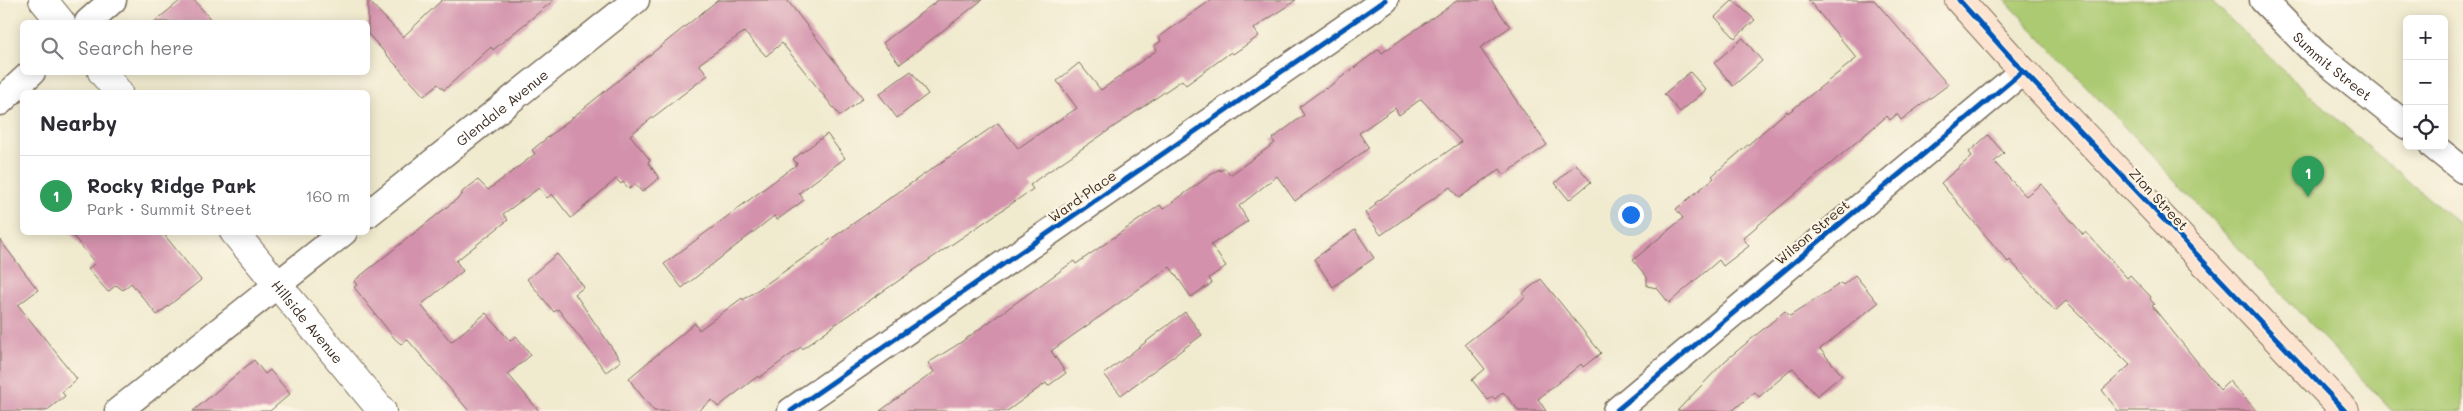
<!DOCTYPE html>
<meta charset="utf-8">
<style>
:root{--surface:#fff;--page:#f2f2f3;--text:#2b2b33;--muted:#7c7c81;--line:#e1e1e2;--accent:#db2777}
body{margin:0;font-family:Mali,sans-serif;background:var(--page);color:var(--text)}
.controls{position:absolute;right:15px;top:15px;display:grid;overflow:hidden;border-radius:8px;box-shadow:0 2px 12px #0003}
.controls button{width:45px;height:45px;display:grid;place-items:center;padding:0;border:0;border-bottom:1px solid var(--line);background:var(--surface);color:var(--text);font:25px sans-serif}
.you{position:absolute;left:1630px;top:214px;width:18px;height:18px;margin:-12px;border:4px solid #fff;border-radius:50%;background:#1a73e8;box-shadow:0 0 0 8px #1a73e833}
.badge{display:grid;place-items:center;width:32px;height:32px;border-radius:50%;background:var(--accent);color:#fff;font-size:16px;font-weight:700}
.pin{position:absolute;translate:-50% -41px;filter:drop-shadow(0 1px 2px #0008)}
.pin::after{content:'';position:absolute;top:26px;width:18px;height:15px;background:inherit;clip-path:polygon(0 0,100% 0,50% 100%)}
.list{margin:0;padding:0;list-style:none}
h2{display:flex;justify-content:space-between;align-items:center;height:65px;margin:0;padding:0 20px;font-size:21px}
h2 small{font-size:16px;font-weight:400;color:var(--muted)}
.list li{display:grid;grid-template-columns:32px 1fr auto;gap:15px;align-items:center;box-sizing:border-box;height:80px;padding:0 20px;border-top:1px solid var(--line)}
.list b{display:block;font-size:19px;white-space:nowrap}
.list p{margin:0;font-size:16px;white-space:nowrap;color:var(--muted)}
.list em{font-size:16px;font-style:normal;color:var(--muted)}
.icon{flex:none;width:28px;height:28px;fill:none;stroke:currentColor;stroke-width:2;stroke-linecap:round;stroke-linejoin:round}
.map{position:relative;flex:none;width:2463px;height:411px;overflow:hidden}
.search{position:absolute;background:var(--surface);box-shadow:0 2px 12px #0003;left:20px;top:20px;width:350px;height:55px;display:flex;align-items:center;gap:12px;box-sizing:border-box;padding:0 18px;border-radius:8px;color:var(--muted);font-size:19px}
.panel{position:absolute;background:var(--surface);box-shadow:0 2px 12px #0003;left:20px;top:90px;width:350px;height:145px;border-radius:8px}
.map>svg:first-child{display:block}
.green{fill:#acca71;stroke:#747a48}
.building{fill:#d391ac}
.lines{fill:none;stroke-linecap:round;stroke-linejoin:round}
.minor-casing{stroke:#7a6d5c;stroke-width:29}
.tertiary-casing{stroke:#7a6d5c;stroke-width:30}
.secondary-casing{stroke:#7a6d5c;stroke-width:30}
.minor{stroke:#fff;stroke-width:26}
.tertiary{stroke:#fff;stroke-width:28}
.secondary{stroke:#fde4d1;stroke-width:28}
.cycleway-casing{stroke:#fcf5e5;stroke-width:8}
.cycleway{stroke:#0057b8;stroke-width:5}
.labels{text-anchor:middle;dominant-baseline:central;stroke-width:4.5;stroke-linejoin:round;paint-order:stroke}
.street-label{font-size:14px;fill:#3b2a1e;stroke:#fcf5e5}
</style>
<div class="map">
<svg width="2463" height="411" viewBox="0 0 2463 411">
<rect width="100%" height="100%" fill="#fcf5e5"/>
<filter id="ink" filterUnits="userSpaceOnUse"><feTurbulence type="fractalNoise" baseFrequency=".02" numOctaves="2"/><feDisplacementMap in="SourceGraphic" scale="10" xChannelSelector="R" yChannelSelector="G"/><feConvolveMatrix kernelMatrix="1 2 1 2 8 2 1 2 1" color-interpolation-filters="sRGB"/></filter>
<filter id="wash" filterUnits="userSpaceOnUse"><feTurbulence type="fractalNoise" baseFrequency=".0096" numOctaves="4" result="noise"/><feDisplacementMap in="SourceGraphic" scale="20" xChannelSelector="R" yChannelSelector="G"/><feGaussianBlur stdDeviation="1.12" result="paint"/><feColorMatrix in="noise" values="0 0 0 0 0 0 0 0 0 0 0 0 0 0 0 0 0 1.4 0 .05"/><feComposite in="paint" operator="in"/></filter>
<g filter="url(#wash)">
<rect width="100%" height="100%" fill="#f0eacf"/>
<path class="green" d="M2005 0H2211C2291 81 2376 155 2463 227V411H2392Z"/>
<g id="blocks">
<path class="building" d="M181 0H194L213 22H154Z
M368 0 403 37 442 0H554L493 50 491 47 444 90 438 84 424 96 368 34Z
M718 0H787L863 98 840 116 782 43 766 56 744 32 699 64 708 75 630 135 650 160 648 162 659 178 642 192 635 184 629 189 623 182 621 184 616 179 571 218 552 194 547 198 539 188 503 214 508 220 456 261 463 271 421 305 451 342 486 313 510 341 516 336 531 355 508 374 539 411H469L407 339 401 344 395 339 354 287 357 285 354 281 462 195V192L478 180 488 190 535 154 532 150Z
M938 0H982L900 64 883 43Z
M1211 0H1296L1256 27 1254 29 1259 36 1233 54 1231 52 1186 85 1182 80 1039 178 1030 185 1033 189 844 318 802 349 801 347 759 378 758 376 718 407 712 400 698 411H654L633 385 629 378 695 323 699 330 742 298 743 300 998 123 1018 148 1077 108 1057 81 1079 63 1101 90 1157 50 1154 46 1161 41 1159 37Z
M1458 0H1491L1510 27 1480 48 1547 145 1504 175 1500 169 1459 198 1450 187 1381 235 1365 213 1376 205 1375 203 1461 142 1421 99 1399 115 1395 108 1359 133 1369 148 1295 201 1277 176 1239 206 1248 221 1211 245 1226 266 1209 278 1212 283 1191 297 1170 267 1051 351 1066 373 1048 386 1046 383 1007 411H880L934 372 928 363 960 343 1074 261 1076 264 1160 205 1163 209 1219 169 1220 171 1225 168 1230 175 1275 143 1272 139 1304 115 1299 107 1325 88 1326 89 1379 49 1382 53Z
M1733 0 1755 20 1735 38 1715 17Z
M1808 0H1874L1948 85 1901 120 1897 114 1890 120 1887 116 1743 238 1749 246 1723 266 1719 260 1669 303 1657 288 1647 286V277L1633 260 1683 218 1676 209 1714 178 1712 176 1787 111 1788 113 1857 58Z
M1743 38 1762 61 1733 86 1714 63Z
M911 71 928 94 897 118 879 94Z
M1690 72 1706 90 1680 112 1664 94Z
M827 134 845 158 799 193 804 200 777 220 774 216 682 288 664 264 797 164 793 159Z
M1988 135 2004 153 1994 162 2026 196 2041 184 2083 235 2086 232 2127 278 2130 275 2151 297 2150 299 2154 304 2152 306 2220 390 2229 381 2257 411H2118L2102 390 2130 365 2066 301 2055 311 2010 260 2008 262 1941 183 1972 156 1969 152Z
M1576 164 1591 182 1569 200 1555 183Z
M1355 230 1374 258 1333 287 1314 259Z
M70 232H162L201 280 157 315 131 283 123 290 116 285 108 292 88 269 95 263Z
M0 240 38 290 18 305 77 379 62 392 65 396 46 411H0Z
M557 254 584 287 575 294 621 361 606 372 558 309 554 312 527 279Z
M1855 275 1878 303 1820 349 1842 375 1817 396 1793 368 1759 397 1755 392 1732 411H1677L1725 361 1785 311 1790 316 1841 283 1843 285Z
M1541 279 1601 353 1583 367 1581 364 1538 399 1546 411H1519L1503 392 1495 399 1493 397 1488 400 1472 380 1485 369 1465 344 1526 297 1523 293Z
M1185 312 1202 335 1121 395 1104 374Z
M254 360 265 374 270 370 290 394 270 411H193Z"/>
</g>
</g>
<g filter="url(#ink)">
<use href="#blocks" fill-opacity="0" stroke="#7a6d5c" stroke-width="1"/>
<g class="lines">
<defs>
<g id="minor">
<path id="s1" d="M2263 0 2315 53 2407 126"/>
<path d="M88 22 113 0"/>
<path d="M0 102 32 72"/>
<path d="M2433 146 2463 170"/>
<path id="s2" d="M368 214 636 0"/>
<path d="M118 411 344 232"/>
<path d="M791 411 1385 0"/>
<path d="M1616 411 2023 71"/>
</g>
<g id="tertiary">
<path d="M43 0 61 22"/>
<path d="M102 72 118 92"/>
<path id="s3" d="M234 232 382 411"/>
</g>
<path id="secondary" d="M1959 0 2023 71 2345 411"/>
</defs>
<use href="#minor" class="minor-casing"/>
<use href="#tertiary" class="tertiary-casing"/>
<use href="#secondary" class="secondary-casing"/>
<use href="#minor" class="minor"/>
<use href="#tertiary" class="tertiary"/>
<use href="#secondary" class="secondary"/>
<defs>
<path id="cycleway" d="M1959 0 2023 71 2345 411
M791 411 1385 0
M1616 411 2023 71"/>
</defs>
<use href="#cycleway" class="cycleway-casing"/>
<use href="#cycleway" class="cycleway"/>
</g>
</g>
<g class="labels">
<g class="street-label">
<text stroke="none"><textPath href="#s1" startOffset="96">Summit Street</textPath></text>
<text stroke="none"><textPath href="#s2" startOffset="171">Glendale Avenue</textPath></text>
<text transform="translate(1082 196) rotate(-35)">Ward Place</text>
<text transform="translate(2159 199) rotate(47)">Zion Street</text>
<text transform="translate(1812 232) rotate(-40)">Wilson Street</text>
<text stroke="none"><textPath href="#s3" startOffset="116">Hillside Avenue</textPath></text>
</g>
</g>
</svg>
<div class="controls">
<button>+</button>
<button>−</button>
<button><svg class="icon" aria-label="locate" viewBox="0 0 24 24"><circle cx="12" cy="12" r="6"/><path d="M12 2v4M12 18v4M2 12h4M18 12h4"/></svg></button>
</div>
<div class="you"></div>
<div class="pin badge" style="left:2308px;top:197px;background:#2e9e5b">1</div>
<div class="search"><svg class="icon" aria-label="search" viewBox="0 0 24 24"><circle cx="10" cy="10" r="6"/><path d="M15 15l6 6"/></svg>Search here</div>
<section class="panel">
<h2>Nearby<small></small></h2>
<ul class="list">
<li><span class="badge" style="background:#2e9e5b">1</span><div><b>Rocky Ridge Park</b><p>Park · Summit Street</p></div><em>160 m</em></li>
</ul>
</section>
</div>
